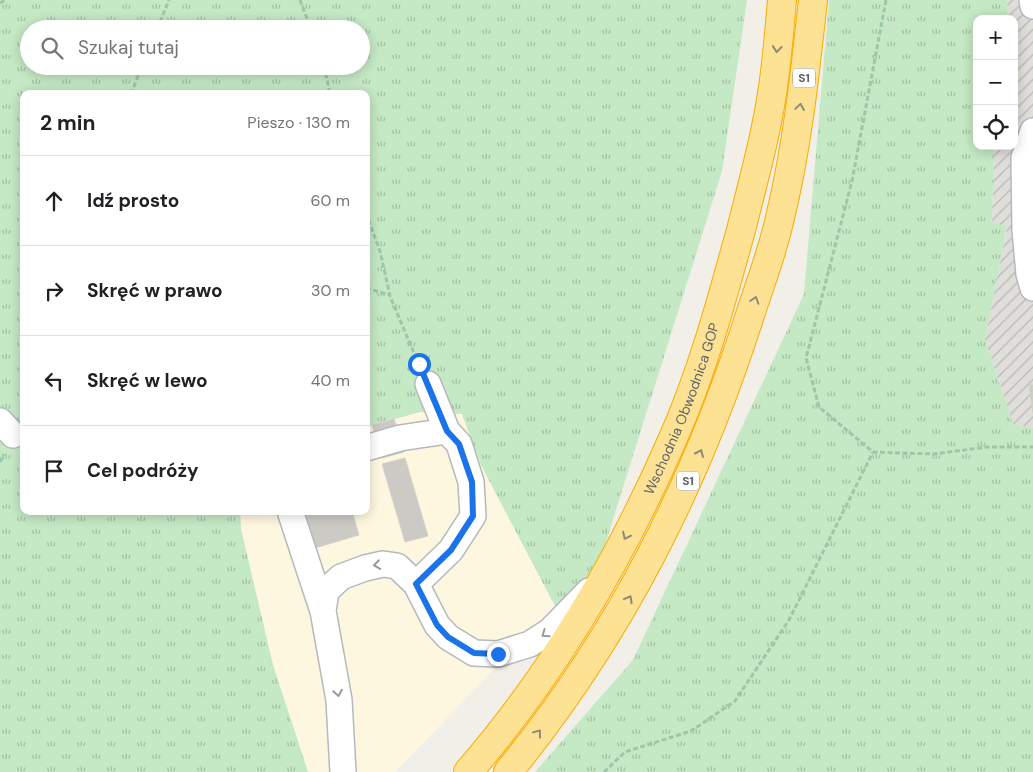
<!DOCTYPE html>
<html lang="pl">
<meta charset="utf-8">
<style>
:root{--surface:#fff;--page:#f2f2f2;--text:#202124;--muted:#757577;--line:#e0e0e0}
body{margin:0;font-family:"DM Sans",sans-serif;background:var(--page);color:var(--text)}
.controls{position:absolute;right:15px;top:15px;display:grid;overflow:hidden;border-radius:10px;box-shadow:0 2px 12px #0003}
.controls button{width:45px;height:45px;display:grid;place-items:center;padding:0;border:0;border-bottom:1px solid var(--line);background:var(--surface);color:var(--text);font:25px sans-serif}
.stop{position:absolute;width:15px;height:15px;margin:-11px;border:4px solid #1a73e8;border-radius:50%;background:#fff}
.stop.end{background:#1a73e8;border-color:#fff;box-shadow:0 1px 5px #0008}
.list{margin:0;padding:0;list-style:none}
h2{display:flex;justify-content:space-between;align-items:center;height:65px;margin:0;padding:0 20px;font-size:21px}
h2 small{font-size:16px;font-weight:400;color:var(--muted)}
.list li{display:grid;grid-template-columns:32px 1fr auto;gap:15px;align-items:center;box-sizing:border-box;height:90px;padding:0 20px;border-top:1px solid var(--line)}
.list b{display:block;font-size:19px;white-space:nowrap}
.list em{font-size:16px;font-style:normal;color:var(--muted)}
.icon{flex:none;width:28px;height:28px;fill:none;stroke:currentColor;stroke-width:2;stroke-linecap:round;stroke-linejoin:round}
.map{position:relative;flex:none;width:1033px;height:772px;overflow:hidden}
.search{position:absolute;background:var(--surface);box-shadow:0 2px 12px #0003;left:20px;top:20px;width:350px;height:55px;display:flex;align-items:center;gap:12px;box-sizing:border-box;padding:0 18px;border-radius:28px;color:var(--muted);font-size:19px}
.panel{position:absolute;background:var(--surface);box-shadow:0 2px 12px #0003;left:20px;top:90px;width:350px;height:425px;border-radius:10px}
.map>svg:first-child{display:block}
.commercial{fill:#fef7e0}
.industrial{fill:url(#industrial-furrows)}
.grass{fill:url(#grass-tufts);fill-rule:evenodd}
.building{fill:#cccac5;stroke:#d6d1c6}
.lines{fill:none;stroke-linecap:round;stroke-linejoin:round}
.minor-casing{stroke:#b5b8bc;stroke-width:28}
.highway-casing{stroke:#f9ab00;stroke-width:30}
.path{stroke:#9cc7a9;stroke-width:3;stroke-dasharray:5 2.5;stroke-linecap:butt}
.minor{stroke:#fff;stroke-width:25}
.highway{stroke:#fde293;stroke-width:28}
.oneway{stroke:#8e8975}
.oneway2{stroke:#979a9d}
.route{stroke:#1a73e8;stroke-width:6}
.labels{text-anchor:middle;dominant-baseline:central;stroke-width:4;stroke-linejoin:round;paint-order:stroke}
.shield{fill:#fff;stroke:#8f9295;stroke-width:1}
.shield-label{font-size:12px;font-weight:bold;fill:#5f6368}
.street-label{font-size:14px;fill:#5f6368;stroke:#fff}
</style>
<div class="map">
<svg width="1033" height="772" viewBox="0 0 1033 772">
<defs>
<pattern id="industrial-furrows" width="10" height="10" patternUnits="userSpaceOnUse" patternTransform="scale(1.25)"><rect width="10" height="10" fill="#e0deda"/><path d="M-1 1l2-2M0 10L10 0M9 11l2-2" fill="none" stroke="#b9b8b5"/></pattern>
<pattern id="grass-tufts" width="24" height="20" patternUnits="userSpaceOnUse" patternTransform="scale(1.25)"><rect width="24" height="20" fill="#c5e8c5"/><path d="M3 7l-1-3M5 7V3M7 7l1-3M15 17l-1-3M17 17v-4M19 17l1-3" fill="none" stroke="#a3c0a4"/></pattern>
</defs>
<rect width="100%" height="100%" fill="#f1efe8"/>
<path class="commercial" d="M420 412 462 414 481 465 555 606 395 772H308L273 665 241 529 240 511H366V427Z"/>
<path class="industrial" d="M1007 0H1033V428L1013 424 985 340 1007 227 992 224 994 146H1014V19H1008Z"/>
<path class="grass" d="M0 0H747L722 171 590 593 555 606 481 465 462 414 420 412 366 427V94H24V511H240L241 529 273 665 308 772H0ZM29 29H361V66H29Z
M829 0H1007L1008 19H977V146H994L992 223 1007 226 985 340 1013 424 1033 428V772H535L633 660 804 294Z"/>
<path class="building" d="M1029 385H1033V413Z
M394 419 404 452 382 458 372 425Z
M405 458 428 536 405 542 382 464Z
M304 511H352L359 535 315 548Z"/>
<g class="lines">
<defs>
<path id="minor" d="M1032 0 1033 6
M1033 131 1024 158 1025 230 1029 274 1033 288
M0 421 13 435
M366 448 400 438 447 431
M290 511 323 611
M416 584 451 550 473 516 471 482 459 444 447 431 428 384
M343 772 339 700 323 611 326 591 341 577 365 568 383 564 397 566 416 584 437 625 448 637 474 653 498 654 530 644 550 631 589 591"/>
<g id="highway">
<path id="s1" d="M468 772C554 673 622 556 674 436 703 370 722 299 741 230 754 178 769 125 775 72 778 48 780 24 782 0"/>
<path d="M508 772C621 634 696 484 750 315 760 284 772 253 779 222 797 149 805 74 813 0"/>
</g>
</defs>
<use href="#minor" class="minor-casing"/>
<use href="#highway" class="highway-casing"/>
<path class="path" d="M300 0 311 29
M886 0 852 181 806 358 819 407 873 452 934 454 987 447H1033
M0 3 6 0
M157 29 169 0
M324 66 330 94
M131 94 142 66
M366 213 380 251 390 296 419 365
M366 288 390 295
M0 462 4 454
M604 772 625 752 691 731 735 701 789 620 873 452"/>
<use href="#minor" class="minor"/>
<use href="#highway" class="highway"/>
</g>
<defs><path id="oneway-chevron" d="M-2-3.5L2.5 0L-2 3.5" fill="none" stroke-width="1.6" stroke-linecap="round" stroke-linejoin="round" transform="scale(1.25)"/></defs>
<g class="oneway">
<use href="#oneway-chevron" transform="translate(777 49) rotate(95)"/>
<use href="#oneway-chevron" transform="translate(800 107) rotate(-82)"/>
<use href="#oneway-chevron" transform="translate(755 300) rotate(-72)"/>
<use href="#oneway-chevron" transform="translate(700 453) rotate(-66)"/>
<use href="#oneway-chevron" transform="translate(626 536) rotate(116)"/>
<use href="#oneway-chevron" transform="translate(629 599) rotate(-61)"/>
<use href="#oneway-chevron" transform="translate(538 733) rotate(-53)"/>
</g>
<g class="oneway2">
<use href="#oneway-chevron" transform="translate(377 565) rotate(171)"/>
<use href="#oneway-chevron" transform="translate(545 634) rotate(146)"/>
<use href="#oneway-chevron" transform="translate(338 693) rotate(80)"/>
</g>
<g class="lines">
<path class="route" d="M419 364 447 431 459 444 472 482 473 516 451 550 416 584 437 625 448 637 474 653 498 654"/>
</g>
<g class="labels">
<g class="shield">
<rect x="793" y="68.5" width="22" height="19" rx="4"/>
<rect x="677" y="471.5" width="22" height="19" rx="4"/>
</g>
<g class="shield-label">
<text x="804" y="78">S1</text>
<text x="688" y="481">S1</text>
</g>
<g class="street-label">
<text stroke="none"><textPath href="#s1" startOffset="424">Wschodnia Obwodnica GOP</textPath></text>
</g>
</g>
</svg>
<div class="controls">
<button>+</button>
<button>−</button>
<button><svg class="icon" aria-label="locate" viewBox="0 0 24 24"><circle cx="12" cy="12" r="6"/><path d="M12 2v4M12 18v4M2 12h4M18 12h4"/></svg></button>
</div>
<div class="stop" style="left:419px;top:364px"></div>
<div class="stop end" style="left:498px;top:654px"></div>
<div class="search"><svg class="icon" aria-label="search" viewBox="0 0 24 24"><circle cx="10" cy="10" r="6"/><path d="M15 15l6 6"/></svg>Szukaj tutaj</div>
<section class="panel">
<h2>2 min<small>Pieszo · 130 m</small></h2>
<ul class="list">
<li><svg class="icon" aria-label="ahead" viewBox="0 0 24 24"><path d="M12 20V5M6 11l6-6 6 6"/></svg><div><b>Idź prosto</b></div><em>60 m</em></li>
<li><svg class="icon" aria-label="right" viewBox="0 0 24 24"><path d="M7 20v-9h11M14 6l5 5-5 5"/></svg><div><b>Skręć w prawo</b></div><em>30 m</em></li>
<li><svg class="icon" aria-label="left" viewBox="0 0 24 24"><path d="M17 20v-9H6M10 6l-5 5 5 5"/></svg><div><b>Skręć w lewo</b></div><em>40 m</em></li>
<li><svg class="icon" aria-label="arrive" viewBox="0 0 24 24"><path d="M6 21V4h12l-3 4 3 4H6"/></svg><div><b>Cel podróży</b></div></li>
</ul>
</section>
</div>
